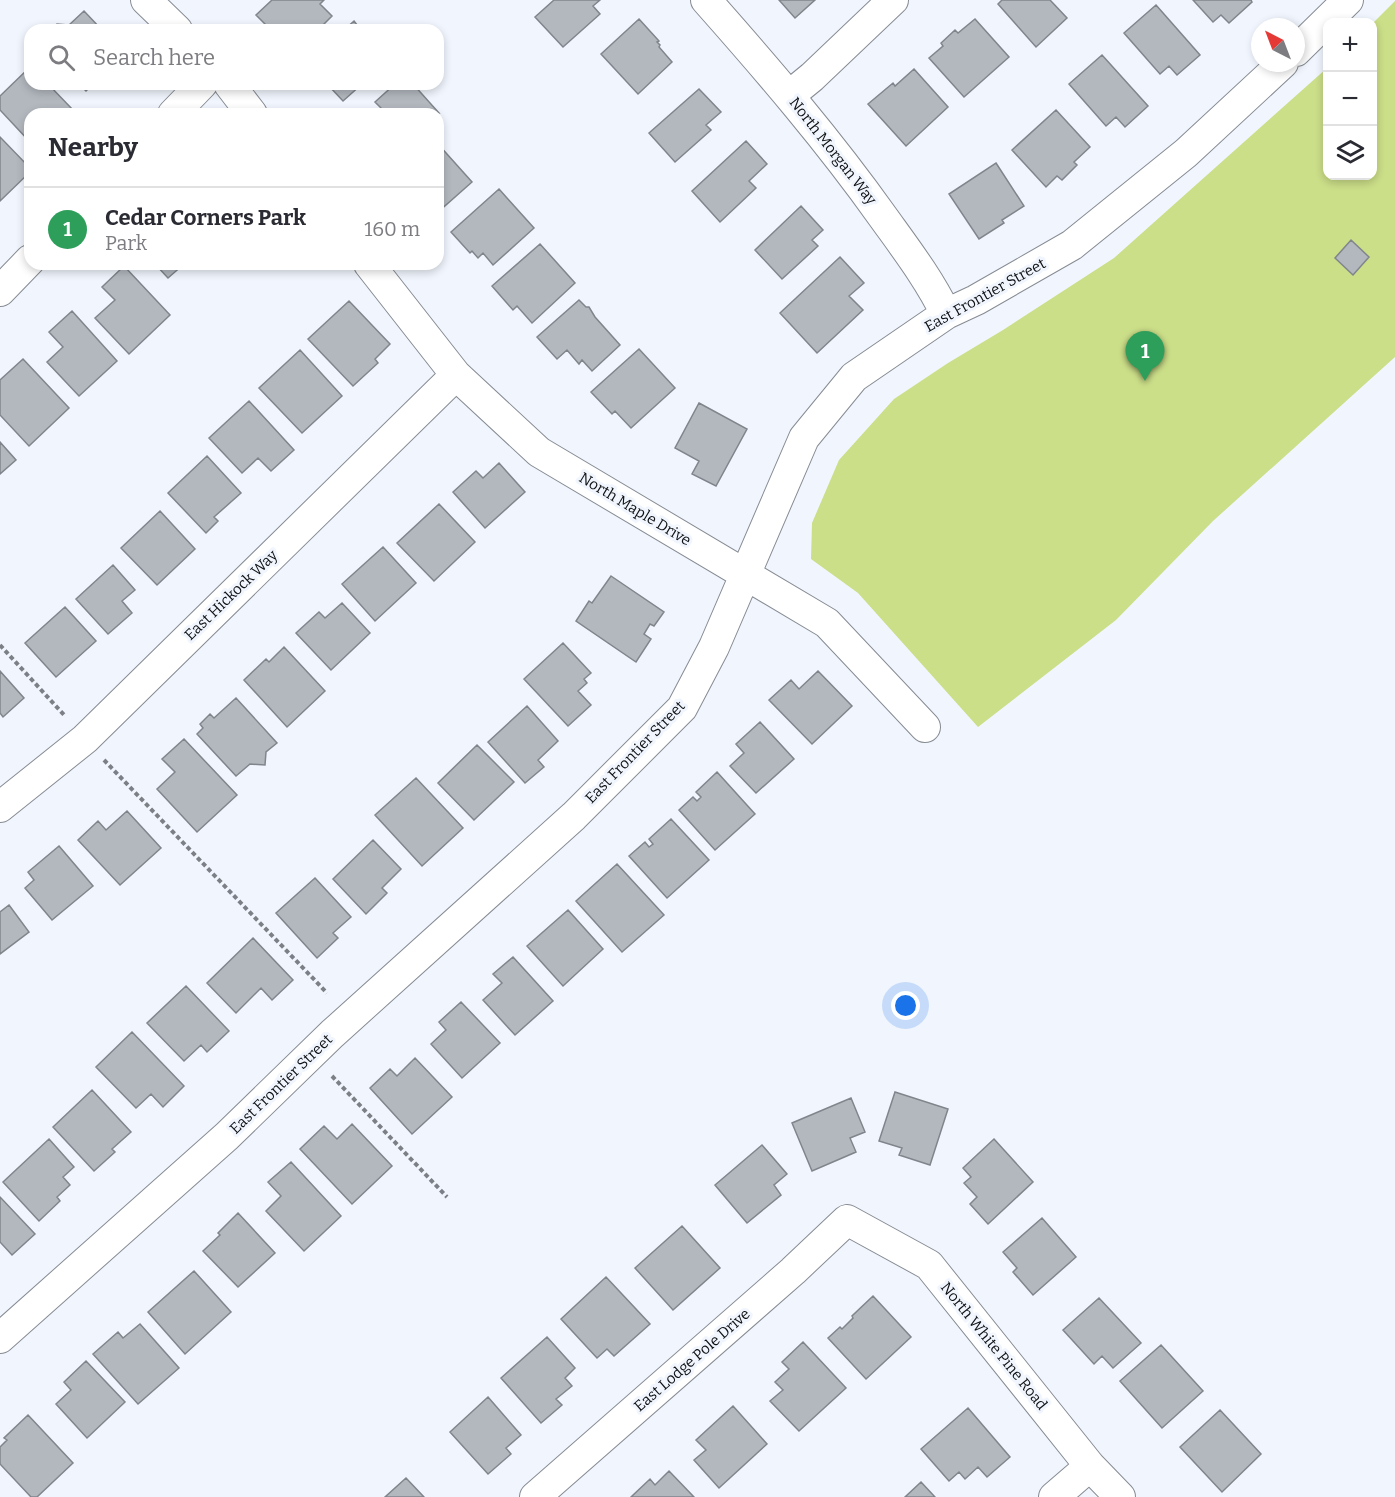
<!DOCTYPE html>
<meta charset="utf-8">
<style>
:root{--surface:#fff;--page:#f7f7f7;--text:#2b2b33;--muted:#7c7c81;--line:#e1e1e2;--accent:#db2777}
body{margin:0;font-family:Bitter,serif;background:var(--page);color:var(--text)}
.controls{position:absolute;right:18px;top:18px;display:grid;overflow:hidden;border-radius:12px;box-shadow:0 3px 9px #0003}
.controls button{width:54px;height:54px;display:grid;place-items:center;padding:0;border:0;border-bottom:2px solid var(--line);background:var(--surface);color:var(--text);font:30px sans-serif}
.compass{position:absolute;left:1251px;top:18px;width:54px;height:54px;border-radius:50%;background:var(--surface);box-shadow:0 3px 9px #0003;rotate:318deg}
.you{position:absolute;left:906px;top:1006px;width:21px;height:21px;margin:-15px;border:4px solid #fff;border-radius:50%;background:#1a73e8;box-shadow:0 0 0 9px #1a73e833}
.badge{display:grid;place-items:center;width:39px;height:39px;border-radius:50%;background:var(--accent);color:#fff;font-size:20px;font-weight:700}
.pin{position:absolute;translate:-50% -50px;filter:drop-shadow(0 2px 3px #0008)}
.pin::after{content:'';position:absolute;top:32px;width:21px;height:18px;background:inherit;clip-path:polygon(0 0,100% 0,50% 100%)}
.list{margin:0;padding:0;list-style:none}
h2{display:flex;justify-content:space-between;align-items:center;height:78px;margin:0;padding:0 24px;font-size:26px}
h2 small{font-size:20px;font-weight:400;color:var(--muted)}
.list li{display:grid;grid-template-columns:39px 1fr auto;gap:18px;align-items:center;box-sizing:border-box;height:84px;padding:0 24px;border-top:2px solid var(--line)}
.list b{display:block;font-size:22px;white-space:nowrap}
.list p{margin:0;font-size:20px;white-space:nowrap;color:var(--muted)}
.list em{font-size:20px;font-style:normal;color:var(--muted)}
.icon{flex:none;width:33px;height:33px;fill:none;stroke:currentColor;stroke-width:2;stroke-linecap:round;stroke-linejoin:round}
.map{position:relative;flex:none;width:1395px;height:1497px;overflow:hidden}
.search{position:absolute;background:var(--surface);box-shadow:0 3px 9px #0003;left:24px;top:24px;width:420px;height:66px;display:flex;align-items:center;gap:15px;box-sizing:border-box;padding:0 21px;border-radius:18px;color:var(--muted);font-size:22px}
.panel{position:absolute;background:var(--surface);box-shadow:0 3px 9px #0003;left:24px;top:108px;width:420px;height:162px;border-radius:18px}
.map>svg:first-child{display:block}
.green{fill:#cbde88}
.building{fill:#b3b8bf;stroke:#80858c;stroke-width:1.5}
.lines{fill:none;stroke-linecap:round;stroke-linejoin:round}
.street-casing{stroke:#878c94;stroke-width:32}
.path{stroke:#7c7f85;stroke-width:4;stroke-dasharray:4.5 3;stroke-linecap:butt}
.street{stroke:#fff;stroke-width:30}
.labels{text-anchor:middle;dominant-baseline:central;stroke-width:6;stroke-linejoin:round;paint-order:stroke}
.street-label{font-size:15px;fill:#0e1013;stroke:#f1f6fe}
</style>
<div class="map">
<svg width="1395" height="1497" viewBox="0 0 1395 1497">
<rect width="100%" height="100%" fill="#f1f6fe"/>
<path class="green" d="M1395 1V357L1213 521 1116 620 978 727 858 593 811 559 812 523 839 460 894 399 948 363 1003 330 1114 258 1327 68 1328 176H1372L1373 23Z"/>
<path class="building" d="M272 0H324L320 4 332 16 318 30H271L256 15Z
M554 0H600L593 6 600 14 563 47 535 17Z
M779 0H815L795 18Z
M1002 0H1050L1067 18 1036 47 998 4Z
M1193 0H1251L1252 2 1229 23 1221 15 1213 22Z
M1156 5 1200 55 1177 75 1169 66 1160 74 1124 33Z
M84 11 102 30H57V24L69 25Z
M639 19 659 41 657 42 660 45 659 47 672 62 638 94 601 54Z
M975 19 1009 57 964 97 929 58 943 46 941 43 955 30 958 33Z
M354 21 361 30H344Z
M1102 55 1148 106 1125 127 1116 117 1106 126 1069 84Z
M30 67V84H48L74 111 71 114H30V142L0 110V96Z
M914 69 948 107 906 146 868 104 893 83 895 86Z
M79 84H93L86 91Z
M323 84H362L343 101 328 85 326 88Z
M395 84H413L439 113 376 114 381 108 375 102Z
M699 89 721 112 706 125 711 130 675 162 649 133Z
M1056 110 1090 147 1074 162 1077 165 1062 180 1057 176 1046 187 1012 150Z
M0 137 30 168V172L0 201Z
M746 141 767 164 749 181 756 188 720 222 692 191Z
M438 144 472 182 438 212Z
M996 163 1024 206 1002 220 1004 223 979 239 949 194Z
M499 189 534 228 493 265 483 253 478 258 472 251 470 253 451 232Z
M801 206 823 230 812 240 818 246 782 279 755 250Z
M1351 240 1369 257 1353 275 1335 258Z
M540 244 575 283 532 323 517 306 513 310 492 286Z
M840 257 864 283 849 296 863 310 817 353 780 313Z
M155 264H184L168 278Z
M124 266 170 315 129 354 95 318 115 300 102 287Z
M579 300 586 307H589L595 317 620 345 592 371 582 360 579 364 567 350 557 359 537 337Z
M349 301 390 344 375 359 378 363 353 386 308 339Z
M72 311 117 361 79 396 47 362 63 347 49 332Z
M639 349 675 388 631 428 615 411 612 414 591 392Z
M300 350 342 396 302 433 259 388Z
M23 359 69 408 29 446 0 415V380Z
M249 401 294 450 271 471 258 458 242 473 209 438Z
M699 403 747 429 716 486 692 474 699 461 675 448Z
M0 442 16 460 0 474Z
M207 456 241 493 214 517 218 521 206 533 168 493Z
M499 463 525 492 485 528 453 492 476 471 483 478Z
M439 504 475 542 434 581 397 543Z
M160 511 195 549 157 585 121 548Z
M383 547 416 583 375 621 342 584Z
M113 565 135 590 122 601 132 613 108 634 76 599Z
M611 576 664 612 654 626 650 624 644 634 651 639 636 662 576 621 589 601 592 603Z
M342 603 370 633 331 670 296 633 319 612 325 618Z
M65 607 96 641 56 677 25 643Z
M563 643 591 673 584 679 587 683 578 691 591 705 568 726 524 679Z
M284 647 325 691 287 727 244 680 266 659 269 662Z
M0 671 24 698 3 717 0 713Z
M818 671 852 706 812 744 769 700 791 680 799 689Z
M236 698 277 743 266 752 265 765 250 764 236 776 197 734 203 728 200 724 210 714 214 718Z
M527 706 558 741 538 760 544 767 525 783 488 742Z
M760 722 794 759 756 793 730 766 744 753 736 744Z
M184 739 237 795 197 832 157 789 175 772 162 759Z
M477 745 514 782 474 820 438 783Z
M717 772 755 814 715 850 679 810 693 797 697 801 701 797 696 792Z
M416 778 463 828 422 866 375 815Z
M127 811 161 848 120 885 78 840 98 821 106 830Z
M671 819 709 860 667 898 629 856 645 842 649 847 653 844 649 839Z
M373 840 401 869 382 888 387 893 366 914 333 879Z
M59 846 93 886 52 920 25 888 34 880 28 872Z
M617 864 664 915 622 952 576 901Z
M315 878 351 917 333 933 338 938 317 958 276 913Z
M9 905 29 932 0 954V912Z
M568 910 603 949 563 986 527 946Z
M253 938 293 980 272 1000 261 988 236 1013 207 983Z
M513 957 553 1001 515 1035 483 1000 502 983 493 974Z
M186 986 229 1031 207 1052 201 1045 184 1061 147 1023Z
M461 1002 500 1043 462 1078 431 1044 446 1030 439 1022Z
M132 1032 184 1086 163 1107 151 1094 136 1108 96 1067Z
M415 1058 452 1097 412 1134 370 1088 390 1069 397 1076Z
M92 1090 131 1132 112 1149 115 1152 94 1171 53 1127Z
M895 1092 948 1109 930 1165 899 1155 902 1148 879 1141Z
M851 1098 865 1132 850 1138 856 1152 812 1171 792 1123Z
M352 1124 392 1166 352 1204 300 1149 324 1126 337 1139Z
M49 1139 74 1167 63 1177 70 1185 57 1197 60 1201 39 1221 3 1182Z
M994 1139 1033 1182 988 1224 970 1204 977 1197 964 1183 971 1177 963 1168Z
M762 1145 787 1174 774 1185 781 1195 747 1223 715 1185Z
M291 1162 341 1216 304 1251 266 1211 281 1196 268 1182Z
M0 1197 35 1234 12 1255 0 1242Z
M238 1213 275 1253 238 1287 203 1251 220 1235 218 1233Z
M1042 1218 1076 1257 1033 1295 1013 1272 1017 1268 1003 1252Z
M682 1226 720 1268 673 1310 635 1268Z
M194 1271 231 1312 185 1354 148 1312Z
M606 1277 650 1324 614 1356 607 1349 597 1358 561 1319Z
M873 1296 911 1337 866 1379 828 1338 840 1327 842 1329 853 1318 852 1316Z
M1099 1298 1141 1343 1113 1368 1102 1356 1094 1364 1063 1330Z
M140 1324 179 1368 138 1404 93 1354 118 1332 123 1338Z
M547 1337 575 1368 565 1378 572 1386 556 1399 562 1405 541 1423 501 1378Z
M803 1342 846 1388 799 1431 770 1401 783 1390 775 1382 789 1369 782 1362Z
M1161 1345 1203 1391 1162 1428 1120 1381Z
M86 1361 125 1402 87 1438 56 1404 71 1390 64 1382Z
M488 1397 521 1435 506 1448 511 1454 488 1474 450 1432Z
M733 1406 767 1444 719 1488 694 1460 706 1450 696 1440Z
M968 1408 1010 1457 987 1477 978 1467 965 1479 959 1472 949 1481 921 1449Z
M1220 1410 1261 1454 1222 1492 1180 1447Z
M28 1415 73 1463 37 1497H31L0 1464V1447L7 1440 4 1438Z
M669 1471 694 1497H631L650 1479 655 1485Z
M406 1478 424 1497H385Z
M921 1482 935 1497H905Z"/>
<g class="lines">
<defs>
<path id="street" d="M146 0 177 30
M706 0C768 70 829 141 883 217 906 249 929 279 946 314
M1296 51 1348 0
M229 84 252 114
M790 95 812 77 893 0
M173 114 202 84
M369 264 456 375 539 452 827 623 925 727
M0 291 30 260
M0 807 85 739 456 375
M0 1338 227 1136 332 1034 574 816 682 708 714 647 804 438 854 377 946 314 976 300 1072 245 1186 153 1283 63
M535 1497 793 1271 847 1220 929 1265 1090 1466 1120 1497
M1054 1497 1090 1466"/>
</defs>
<use href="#street" class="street-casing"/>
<path class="path" d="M0 645 65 716
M104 760 327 993
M332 1076 447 1197"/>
<use href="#street" class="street"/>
</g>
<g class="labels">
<g class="street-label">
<text transform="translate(833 151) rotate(52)">North Morgan Way</text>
<text transform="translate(985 295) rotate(-29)">East Frontier Street</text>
<text transform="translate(635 509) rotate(31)">North Maple Drive</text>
<text transform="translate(231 595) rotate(-44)">East Hickock Way</text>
<text transform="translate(635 752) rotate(-46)">East Frontier Street</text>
<text transform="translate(281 1084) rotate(-44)">East Frontier Street</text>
<text transform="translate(994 1346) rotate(51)">North White Pine Road</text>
<text transform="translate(692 1360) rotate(-41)">East Lodge Pole Drive</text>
</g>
</g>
</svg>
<div class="controls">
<button>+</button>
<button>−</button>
<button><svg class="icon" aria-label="layers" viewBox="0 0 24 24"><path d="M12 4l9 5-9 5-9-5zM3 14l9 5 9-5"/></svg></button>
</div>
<svg class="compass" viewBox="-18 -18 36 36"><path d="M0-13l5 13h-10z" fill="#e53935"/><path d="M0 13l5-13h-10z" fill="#7c7c81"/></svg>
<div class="you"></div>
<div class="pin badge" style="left:1145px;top:381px;background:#2e9e5b">1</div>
<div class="search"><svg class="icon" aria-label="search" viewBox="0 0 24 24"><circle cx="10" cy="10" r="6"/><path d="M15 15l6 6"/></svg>Search here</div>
<section class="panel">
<h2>Nearby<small></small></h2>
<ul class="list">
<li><span class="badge" style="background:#2e9e5b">1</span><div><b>Cedar Corners Park</b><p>Park</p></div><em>160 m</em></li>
</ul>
</section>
</div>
